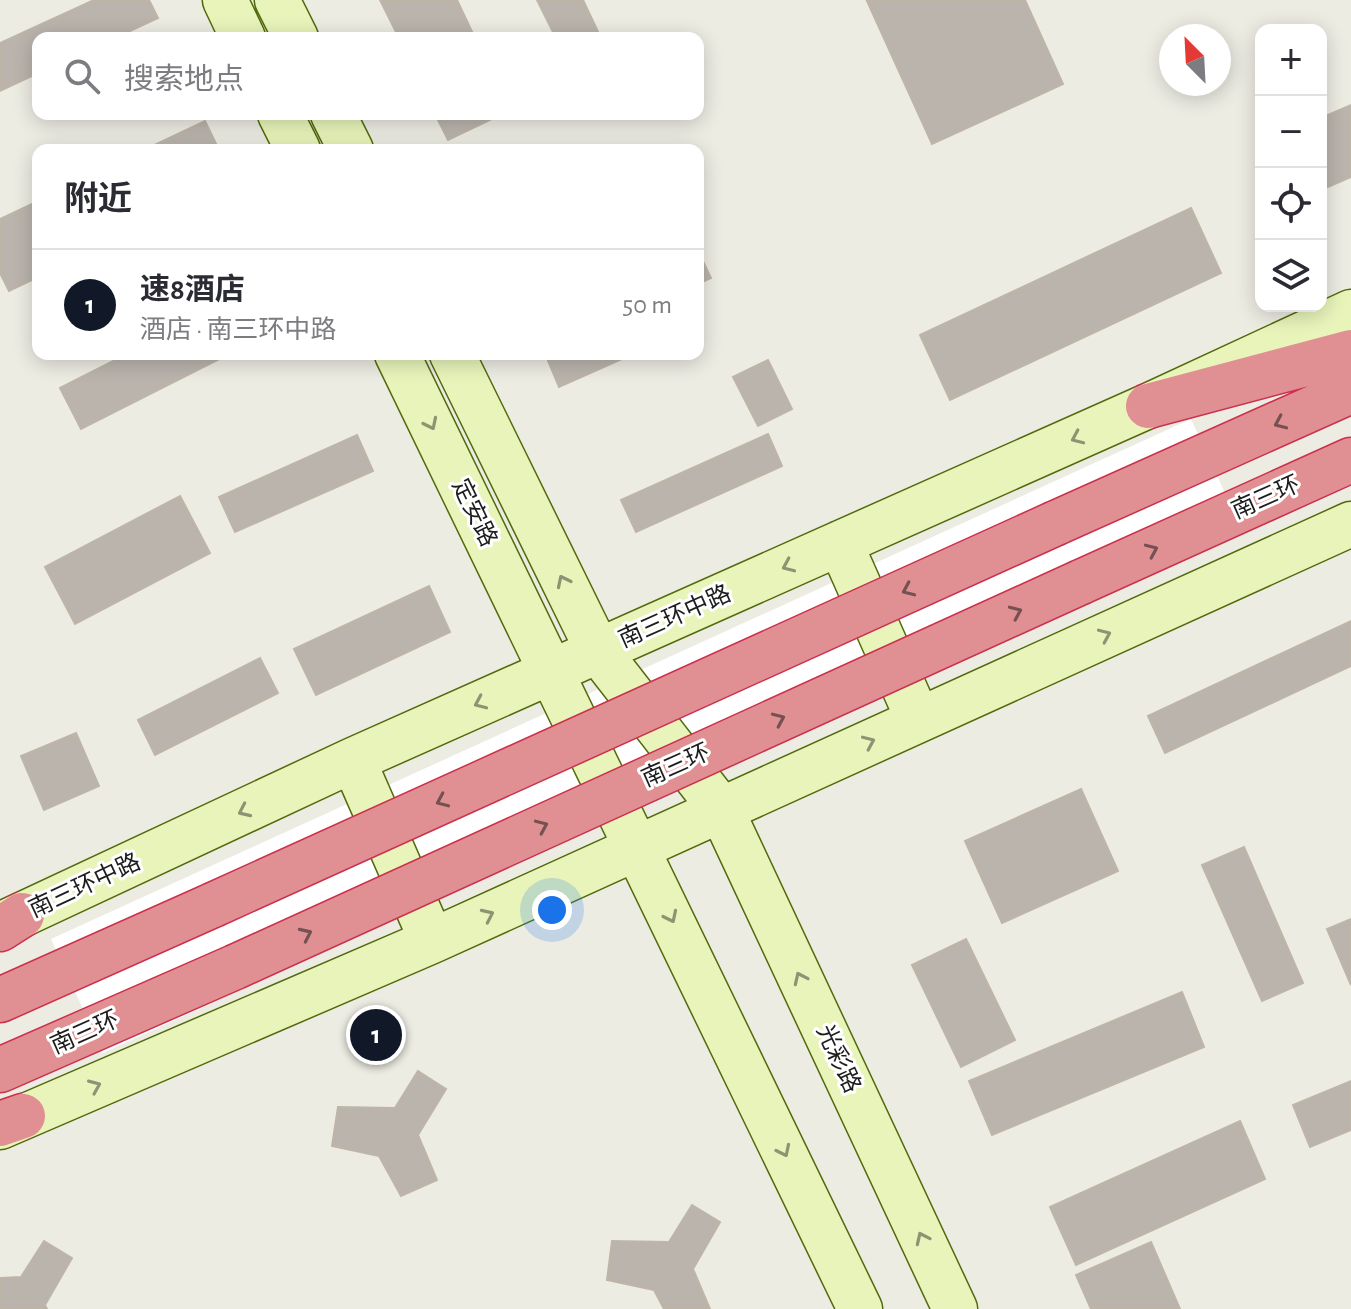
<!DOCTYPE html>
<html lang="zh">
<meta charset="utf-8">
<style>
:root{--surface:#fff;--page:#f7f7f7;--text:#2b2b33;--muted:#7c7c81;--line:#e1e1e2;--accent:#111827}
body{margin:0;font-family:"Alegreya Sans","Noto Sans SC",sans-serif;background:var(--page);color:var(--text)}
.controls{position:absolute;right:24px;top:24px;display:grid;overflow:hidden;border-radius:16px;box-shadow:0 4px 20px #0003}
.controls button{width:72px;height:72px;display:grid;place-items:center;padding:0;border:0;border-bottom:2px solid var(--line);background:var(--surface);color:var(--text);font:40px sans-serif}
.compass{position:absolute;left:1159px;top:24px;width:72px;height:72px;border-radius:50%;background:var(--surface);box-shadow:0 4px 20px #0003;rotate:336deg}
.you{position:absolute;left:552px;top:910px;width:28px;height:28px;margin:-20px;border:6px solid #fff;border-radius:50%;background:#1a73e8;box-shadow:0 0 0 12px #1a73e833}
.badge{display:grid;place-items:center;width:52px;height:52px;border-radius:50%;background:var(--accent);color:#fff;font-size:26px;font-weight:700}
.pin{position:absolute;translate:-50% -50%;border:4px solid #fff;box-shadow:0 2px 8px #0006}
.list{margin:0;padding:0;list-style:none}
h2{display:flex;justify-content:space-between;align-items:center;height:104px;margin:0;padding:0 32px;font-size:34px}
h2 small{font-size:26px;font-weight:400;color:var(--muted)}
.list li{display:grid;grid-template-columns:52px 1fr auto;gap:24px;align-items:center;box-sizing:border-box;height:112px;padding:0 32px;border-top:2px solid var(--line)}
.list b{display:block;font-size:30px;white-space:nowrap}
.list p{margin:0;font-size:26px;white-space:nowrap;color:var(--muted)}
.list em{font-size:26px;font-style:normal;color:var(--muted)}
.icon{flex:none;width:44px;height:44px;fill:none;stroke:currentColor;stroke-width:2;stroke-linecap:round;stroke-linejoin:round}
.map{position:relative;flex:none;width:1351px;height:1309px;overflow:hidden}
.search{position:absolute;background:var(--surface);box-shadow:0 4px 20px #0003;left:32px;top:32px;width:672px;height:88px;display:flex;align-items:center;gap:20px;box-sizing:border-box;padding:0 28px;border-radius:16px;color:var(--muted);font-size:30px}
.panel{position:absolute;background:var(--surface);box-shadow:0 4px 20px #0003;left:32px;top:144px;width:672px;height:216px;border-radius:16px}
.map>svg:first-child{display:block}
.pier{fill:#fff}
.building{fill:#bab4ad;stroke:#beb5a7;stroke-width:2}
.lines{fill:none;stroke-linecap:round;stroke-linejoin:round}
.secondary-casing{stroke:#516b0c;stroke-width:47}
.highway-casing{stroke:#cc304c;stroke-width:47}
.secondary{stroke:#e8f4ba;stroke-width:44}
.highway{stroke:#e09092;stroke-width:44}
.highway-bridge-casing{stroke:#cc304c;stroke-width:47;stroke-linecap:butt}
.highway-bridge{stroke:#e09092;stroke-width:44}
.oneway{stroke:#755152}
.oneway2{stroke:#8d9373}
.labels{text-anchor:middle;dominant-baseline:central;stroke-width:6;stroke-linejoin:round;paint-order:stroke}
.street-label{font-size:24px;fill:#1d1d1d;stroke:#fff}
</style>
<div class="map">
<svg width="1351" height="1309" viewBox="0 0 1351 1309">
<rect width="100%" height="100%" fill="#edece3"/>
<path class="pier" d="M1191 419 1243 532 103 1053 51 939Z"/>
<path class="building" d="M94 0H149L158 18 115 38H38V73L0 91V43Z
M380 0H457L475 38H399Z
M537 0H583L601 38H556Z
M1025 0 1063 84 932 144 867 1Z
M1351 105V177L1321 190V118Z
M435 114H502L448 140Z
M205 121 219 150H144Z
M38 201V277L9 291 0 273V219Z
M1191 208 1221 273 950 400 920 335Z
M698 251 711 278 698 284Z
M127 354H229L81 429 60 388Z
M551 354H633L559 387 546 356Z
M768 360 792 409 758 426 733 377Z
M768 434 782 466 636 532 621 500Z
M357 435 373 471 235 532 219 497Z
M180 496 210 553 75 624 45 567Z
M429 586 450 632 316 695 294 649Z
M1351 621V666L1165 753 1148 716Z
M260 658 278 693 155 755 138 720Z
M76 733 99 786 44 810 21 756Z
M1081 789 1118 871 1002 923 965 841Z
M1244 847 1303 983 1262 1001 1202 865Z
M1351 919V985L1327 929Z
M966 939 1015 1040 961 1067 912 965Z
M1182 992 1204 1047 992 1135 969 1081Z
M418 1071 446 1089 418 1135 437 1180 401 1196 379 1156 332 1146 338 1107 395 1108Z
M1351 1081V1130L1310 1147 1293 1105Z
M1240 1121 1265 1179 1076 1265 1050 1207Z
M692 1205 720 1222 693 1269 710 1309H664L654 1290 607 1280 612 1241 669 1242Z
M44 1241 72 1258 45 1305 47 1309H0V1278L21 1277Z
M1151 1242 1180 1309H1091L1076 1275Z"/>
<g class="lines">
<defs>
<path id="secondary" d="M225 0 243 38
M277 0 296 38
M280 114 298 150
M333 114 351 150
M397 354 860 1309
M452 354 598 651 721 809 955 1309
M840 543 918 719
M353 760 432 941
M0 925 353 760 1148 406 1351 312
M0 1127 432 941 1351 524"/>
<path id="highway" d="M1148 406 1351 352
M1056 523 1351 391
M1081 582 1351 460
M0 929 22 915
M0 1000 213 905
M0 1070 235 967
M0 1124 23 1116"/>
</defs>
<use href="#secondary" class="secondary-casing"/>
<use href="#highway" class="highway-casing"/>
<use href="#secondary" class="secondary"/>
<use href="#highway" class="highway"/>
<defs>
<path id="highway-bridge" d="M213 905 1056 523
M235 967 1081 582"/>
</defs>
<use href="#highway-bridge" class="highway-bridge-casing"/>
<use href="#highway-bridge" class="highway-bridge"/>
</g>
<defs><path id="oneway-chevron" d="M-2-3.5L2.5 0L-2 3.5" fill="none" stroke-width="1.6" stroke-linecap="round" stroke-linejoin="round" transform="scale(2)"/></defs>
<g class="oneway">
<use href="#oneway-chevron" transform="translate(1280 423) rotate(156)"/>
<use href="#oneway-chevron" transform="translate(1152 550) rotate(-24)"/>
<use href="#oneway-chevron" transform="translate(908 590) rotate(156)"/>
<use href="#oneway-chevron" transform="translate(1016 612) rotate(-24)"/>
<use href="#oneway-chevron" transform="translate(779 719) rotate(-24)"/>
<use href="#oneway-chevron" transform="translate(442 801) rotate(156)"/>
<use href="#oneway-chevron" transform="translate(542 826) rotate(-24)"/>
<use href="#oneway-chevron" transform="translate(306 934) rotate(-25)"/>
</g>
<g class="oneway2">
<use href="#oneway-chevron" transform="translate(431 424) rotate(64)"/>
<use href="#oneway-chevron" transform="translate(1077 438) rotate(156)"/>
<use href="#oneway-chevron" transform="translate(788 566) rotate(156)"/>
<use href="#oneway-chevron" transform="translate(563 581) rotate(-116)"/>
<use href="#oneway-chevron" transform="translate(1105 635) rotate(-24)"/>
<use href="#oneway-chevron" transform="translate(480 703) rotate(156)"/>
<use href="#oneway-chevron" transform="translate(869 742) rotate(-24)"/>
<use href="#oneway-chevron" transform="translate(244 811) rotate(155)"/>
<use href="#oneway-chevron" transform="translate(488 915) rotate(-25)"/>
<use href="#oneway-chevron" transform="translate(671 917) rotate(64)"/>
<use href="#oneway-chevron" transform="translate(800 978) rotate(-115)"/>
<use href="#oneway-chevron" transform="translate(95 1086) rotate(-23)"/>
<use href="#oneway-chevron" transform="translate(784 1151) rotate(64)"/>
<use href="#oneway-chevron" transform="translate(922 1238) rotate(-115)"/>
</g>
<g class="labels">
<g class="street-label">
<text transform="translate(1266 498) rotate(-24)">南三环</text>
<text transform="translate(474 513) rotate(64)">定安路</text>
<text transform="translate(675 617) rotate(-24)">南三环中路</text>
<text transform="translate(676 766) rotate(-24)">南三环</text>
<text transform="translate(85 886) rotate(-25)">南三环中路</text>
<text transform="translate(85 1033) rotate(-24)">南三环</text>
<text transform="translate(838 1059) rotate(65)">光彩路</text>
</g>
</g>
</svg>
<div class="controls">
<button>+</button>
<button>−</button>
<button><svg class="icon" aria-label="locate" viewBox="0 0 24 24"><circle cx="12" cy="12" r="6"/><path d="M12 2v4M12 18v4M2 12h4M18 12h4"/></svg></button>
<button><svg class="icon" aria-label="layers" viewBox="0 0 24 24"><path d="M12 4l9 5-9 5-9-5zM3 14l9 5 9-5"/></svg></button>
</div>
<svg class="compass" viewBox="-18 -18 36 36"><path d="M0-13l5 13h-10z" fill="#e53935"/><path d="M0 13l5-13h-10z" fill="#7c7c81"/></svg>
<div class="you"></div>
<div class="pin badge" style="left:376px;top:1035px">1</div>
<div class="search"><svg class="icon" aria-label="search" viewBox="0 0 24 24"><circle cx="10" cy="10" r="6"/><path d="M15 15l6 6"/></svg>搜索地点</div>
<section class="panel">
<h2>附近<small></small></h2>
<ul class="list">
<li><span class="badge">1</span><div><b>速8酒店</b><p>酒店 · 南三环中路</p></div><em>50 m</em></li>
</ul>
</section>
</div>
